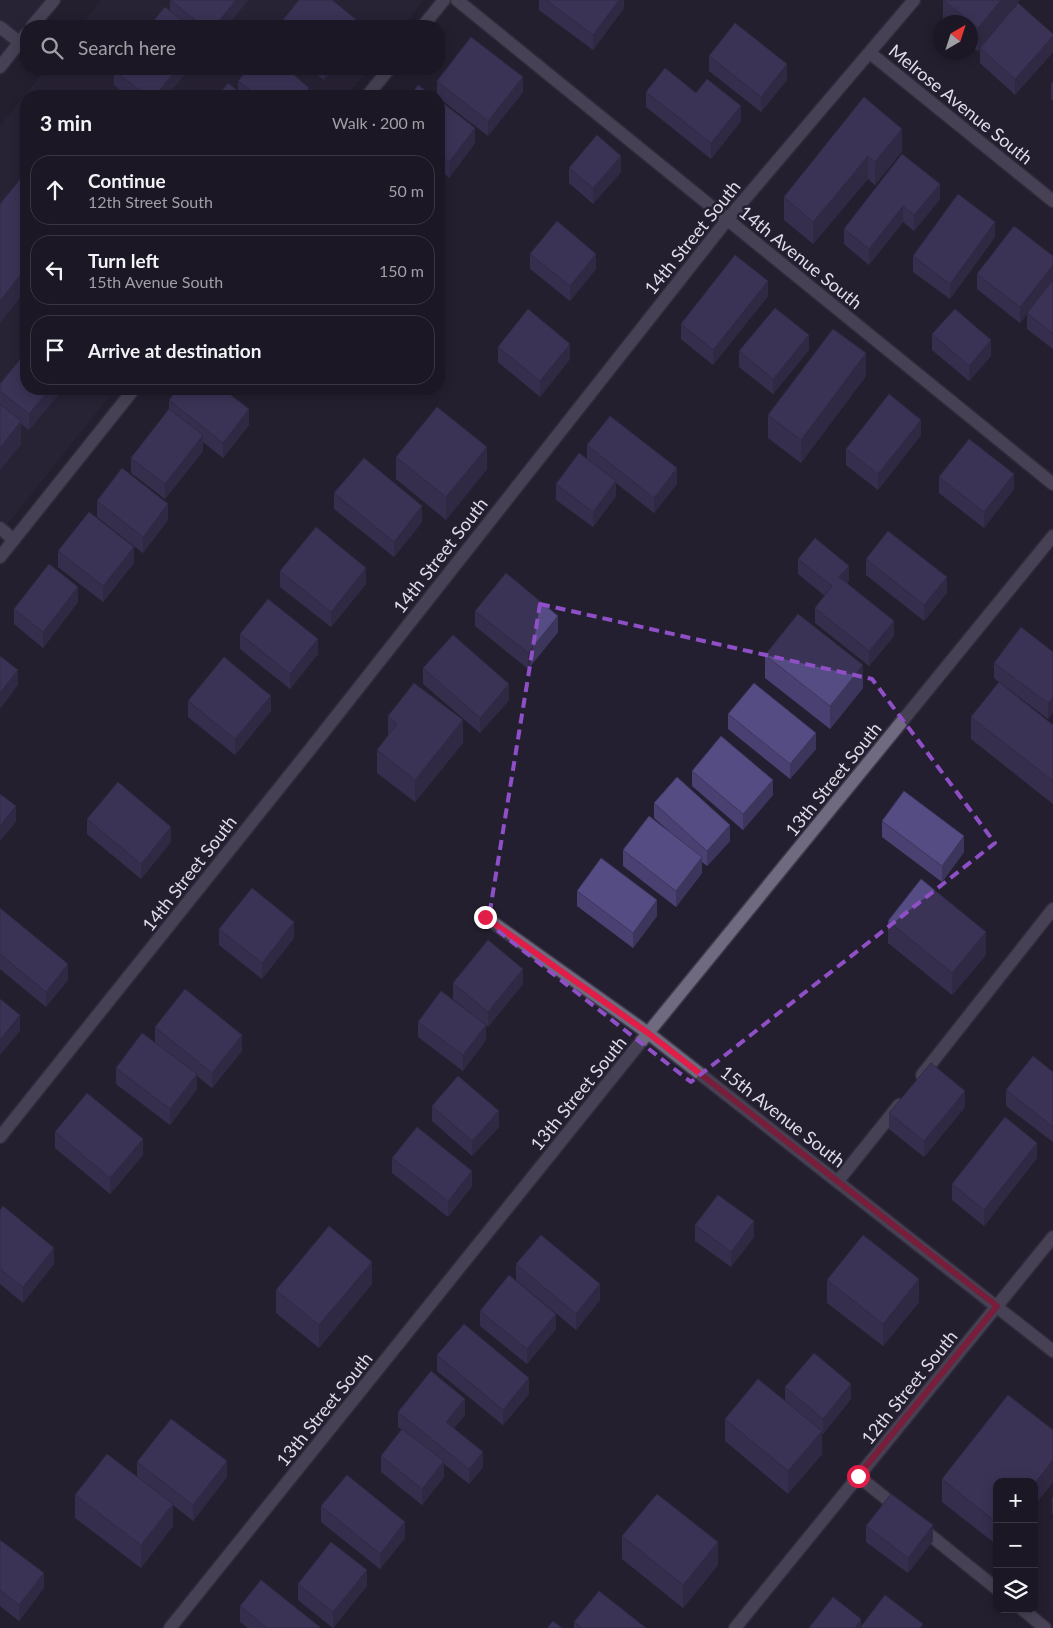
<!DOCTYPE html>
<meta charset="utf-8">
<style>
:root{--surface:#1b1724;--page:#24202c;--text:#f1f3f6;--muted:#a09fa6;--line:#393641}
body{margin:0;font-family:Lato,sans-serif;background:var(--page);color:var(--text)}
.controls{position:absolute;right:15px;bottom:15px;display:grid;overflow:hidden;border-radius:10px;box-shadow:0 2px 12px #0003}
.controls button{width:45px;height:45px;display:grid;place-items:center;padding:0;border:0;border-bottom:1px solid var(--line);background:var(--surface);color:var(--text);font:25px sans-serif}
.compass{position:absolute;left:933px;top:15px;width:45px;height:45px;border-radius:50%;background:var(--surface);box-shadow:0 2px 12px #0003;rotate:39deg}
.stop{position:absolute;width:15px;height:15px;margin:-11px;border:4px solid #e11d48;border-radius:50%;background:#fff}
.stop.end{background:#e11d48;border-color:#fff;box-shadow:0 1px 5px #0008}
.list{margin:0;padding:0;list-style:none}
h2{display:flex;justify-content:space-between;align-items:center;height:65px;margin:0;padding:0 20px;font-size:21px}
h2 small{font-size:16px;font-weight:400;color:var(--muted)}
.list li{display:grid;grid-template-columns:32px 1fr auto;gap:15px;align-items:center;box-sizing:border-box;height:70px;margin:0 10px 10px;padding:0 10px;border:1px solid var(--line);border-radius:20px}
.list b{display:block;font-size:19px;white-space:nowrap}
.list p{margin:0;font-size:16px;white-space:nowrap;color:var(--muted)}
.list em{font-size:16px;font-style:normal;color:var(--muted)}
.icon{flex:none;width:28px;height:28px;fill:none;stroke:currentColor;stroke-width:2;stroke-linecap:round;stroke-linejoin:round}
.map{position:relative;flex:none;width:1053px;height:1628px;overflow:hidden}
.search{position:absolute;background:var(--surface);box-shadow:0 2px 12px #0003;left:20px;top:20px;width:425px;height:55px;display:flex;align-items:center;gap:12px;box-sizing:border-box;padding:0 18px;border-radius:20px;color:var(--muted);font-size:19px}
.panel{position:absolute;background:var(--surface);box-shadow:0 2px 12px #0003;left:20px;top:90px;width:425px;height:305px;border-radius:20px}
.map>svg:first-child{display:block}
.built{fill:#2d263d}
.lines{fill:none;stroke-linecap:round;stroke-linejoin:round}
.minor-casing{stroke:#3f3b4a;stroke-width:15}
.minor{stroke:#706a80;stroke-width:12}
.wall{fill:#4a4172}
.shaded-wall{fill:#3c355c}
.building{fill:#564c84;stroke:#3c355c}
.route{stroke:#e11d48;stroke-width:6}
.marked{fill:none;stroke:#8f4fc7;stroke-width:4;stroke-dasharray:10 6;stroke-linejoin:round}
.labels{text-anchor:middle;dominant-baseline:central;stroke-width:5;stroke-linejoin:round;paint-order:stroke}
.street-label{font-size:18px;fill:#dfdce8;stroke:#241f30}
</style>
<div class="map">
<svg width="1053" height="1628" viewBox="0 0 1053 1628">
<rect width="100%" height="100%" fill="#241f30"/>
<path class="built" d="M0 0H62L41 26H26V45L0 78Z
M101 0H424L403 26H80Z
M46 69H369L347 96H26V389H115L0 533V126Z"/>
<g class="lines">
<defs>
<path id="minor" d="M457 0 1053 484
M32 26 54 0
M423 26 444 0
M0 27 19 42
M870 53 1053 201
M0 67 26 34
M367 96 389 69
M0 528 14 540
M0 557 134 389
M485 917 648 1033 1053 1351
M922 1075 1053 909
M0 1137 308 752 727 220 914 0
M838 1181 899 1105
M858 1476 899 1509
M920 1527 997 1589
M1022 1609 1045 1628
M170 1628 648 1033 1053 536
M735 1628 1053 1237"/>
</defs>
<use href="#minor" class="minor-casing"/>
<use href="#minor" class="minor"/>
</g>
<path class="wall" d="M170 0H248L227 26H149L170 11Z
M539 0H624V8L593 50 539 10Z
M943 0 1010 13 1053 34V52L1015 95 980 63V49L978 51 970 45V22H943Z
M709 56 787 80 761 112 709 71Z
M115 69H189L167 96H128L114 85V70Z
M311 69H333L324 80Z
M238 81 309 96H218L238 91Z
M437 81 523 92 488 136 439 98V96H437Z
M1053 81V101L1051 99V84Z
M646 92 696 93 741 121 711 159 646 107Z
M864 97 902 151 875 185 868 179 813 244 784 220V197Z
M439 100 475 143 449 178 445 174V185L439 193Z
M902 154 940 199 914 231 903 222 869 265 844 244V229Z
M569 168 621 172 593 204 569 183Z
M995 237 950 299 913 272V256Z
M530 254 596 269 570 301 530 269Z
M1053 256V349L1027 329V314L1020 323 977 289V274Z
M768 296 713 365 681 339V324Z
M932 334 991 356 969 381 932 350Z
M498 347 570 359 540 397 498 362Z
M809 350 773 394 739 367V351Z
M866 376 801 463 768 438V415Z
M0 384 26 389H63L29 430 21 424V444L0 470Z
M169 400 249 425 223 458 203 442V451L165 499 131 473V458L169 410Z
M921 435 878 490 846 465V449Z
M587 445 677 484 654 513 616 483V496L593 527 556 500V484L587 459Z
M396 457 487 469 446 520 396 479Z
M939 477 1014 489 984 528 939 493Z
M334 493 422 522 394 557 334 509Z
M97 501 168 520 143 553 97 517Z
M58 551 134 563 103 602 58 567Z
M798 559 849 581 847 583 894 636 869 666 815 623V608L825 596 798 574Z
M866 559 947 593 924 621 866 575Z
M280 571 366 584 331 627 280 587Z
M78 602 43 648 14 624V609Z
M475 611 558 632 528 669 475 626Z
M240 634 318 654 290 689 240 649Z
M1053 652V712L1048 719 994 678V663Z
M765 655 863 688 830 729 765 678Z
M423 668 509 700 480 733 423 684Z
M188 701 271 711 235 755 188 717Z
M728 714 816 749 790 779 728 729Z
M388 716 463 743 415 802 377 773V750L388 736Z
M971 717 1053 725V804L971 739Z
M692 771 773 795 743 830 692 786Z
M654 803 730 841 707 866 702 862V873L676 907 623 866V850L669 831 654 818Z
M87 819 171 842 141 879 87 834Z
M882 821 964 852 942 882 882 837Z
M577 891 657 916 633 948 577 906Z
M0 908 68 980 46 1007 0 969Z
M888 921 986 955 952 995 888 943Z
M219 929 294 938 262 979 219 945Z
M453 983 523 984 488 1027 486 1025V1040L463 1071 418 1037V1022L478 1019 453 999Z
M155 1027 242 1051 212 1088 197 1076V1089L170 1125 116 1084V1068L155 1042Z
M1053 1072V1142L1006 1106V1090Z
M432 1106 499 1127 472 1156 432 1121Z
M965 1107 924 1157 889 1129V1113Z
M55 1132 143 1155 110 1194 55 1148Z
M392 1158 472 1186 448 1217 392 1173Z
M1037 1158 984 1226 952 1200V1184Z
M0 1210 54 1264 23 1303 0 1284Z
M695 1225 754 1237 731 1267 695 1241Z
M516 1264 600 1300 576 1330 516 1280Z
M827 1280 919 1302 883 1346 827 1303Z
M372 1284 319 1348 276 1313V1290Z
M480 1311 556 1329 527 1364 480 1326Z
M437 1355 529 1394 503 1425 437 1371Z
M785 1387 851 1399 823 1434 822 1433V1454L788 1494 725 1441V1419L785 1400Z
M398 1412 465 1415 454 1428 483 1467 469 1484 444 1464V1477L422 1505 381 1472V1456L402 1430 398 1427Z
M1053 1430V1482L1034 1506V1482H997V1545L942 1502V1479Z
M137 1462 227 1477 193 1521 173 1505V1526L141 1568 75 1518V1495L137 1477Z
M1053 1497V1514L1052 1513V1498Z
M321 1506 405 1538 380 1569 321 1522Z
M866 1526 933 1541 908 1573 866 1542Z
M622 1536 718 1565 683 1608 622 1559Z
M0 1540 44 1588 19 1621 0 1606Z
M298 1584 367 1586 333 1628 298 1600Z
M240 1606 321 1628H248L240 1622Z
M574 1622 646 1628H574Z"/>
<path class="shaded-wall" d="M236 0H248L227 26H215Z
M619 0H624V8L593 50V35Z
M1001 0H1020L978 51V28Z
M358 21V26H354Z
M1053 36V52L1015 95V79Z
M787 64V80L761 112V97Z
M177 69H189L167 96H155Z
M324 69H333L324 80Z
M523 77V92L488 136V121Z
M309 88V96H302Z
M741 106V121L711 159V143Z
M475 128V143L449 178V162Z
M902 129V151L875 185V162Z
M621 156V172L593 204V188Z
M868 156V179L813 244V222Z
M445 170V185L439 193V177Z
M940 184V199L914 231V215Z
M903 206V222L869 265V249Z
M995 222V237L950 299V284Z
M596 254V269L570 301V286Z
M1053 265V280L1020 323V307Z
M26 268V290L0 323V301Z
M768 281V296L713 365V350Z
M809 335V350L773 394V379Z
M991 340V356L969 381V366Z
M570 344V359L540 397V381Z
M866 353V376L801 463V440Z
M50 389H63L29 430V414Z
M249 409V425L223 458V443Z
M921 420V435L878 490V474Z
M21 421V444L0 470V448Z
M203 435V451L165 499V484Z
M487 447V469L446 520V497Z
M677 468V484L654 513V498Z
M1014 474V489L984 528V512Z
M616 481V496L593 527V512Z
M168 504V520L143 553V537Z
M422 506V522L394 557V542Z
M134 547V563L103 602V586Z
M849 566V581L839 592V577Z
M366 568V584L331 627V612Z
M947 577V593L924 621V605Z
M78 587V602L43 648V632Z
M558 616V632L528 669V653Z
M894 621V636L869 666V651Z
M318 639V654L290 689V674Z
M863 665V688L830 729V706Z
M18 670V685L0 709V693Z
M509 684V700L480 733V718Z
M271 696V711L235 755V739Z
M1053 697V712L1048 719V703Z
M463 720V743L415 802V780Z
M816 733V749L790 779V764Z
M773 780V795L743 830V814Z
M16 806V822L0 841V826Z
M730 825V841L707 866V851Z
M171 827V842L141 879V864Z
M964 836V852L942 882V866Z
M702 857V873L676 907V891Z
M657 900V916L633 948V933Z
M294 922V938L262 979V963Z
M986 932V955L952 995V973Z
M68 964V980L46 1007V992Z
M523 969V984L488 1027V1012Z
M20 1015V1031L0 1055V1040Z
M486 1025V1040L463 1071V1055Z
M242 1035V1051L212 1088V1073Z
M197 1074V1089L170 1125V1109Z
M965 1091V1107L924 1157V1141Z
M499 1111V1127L472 1156V1141Z
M143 1139V1155L110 1194V1178Z
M1037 1143V1158L984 1226V1210Z
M472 1171V1186L448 1217V1201Z
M754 1221V1237L731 1267V1252Z
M54 1248V1264L23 1303V1287Z
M372 1262V1284L319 1348V1325Z
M919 1279V1302L883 1346V1324Z
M600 1284V1300L576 1330V1314Z
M556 1314V1329L527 1364V1349Z
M529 1378V1394L503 1425V1410Z
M851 1384V1399L823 1434V1419Z
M465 1399V1415L446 1437V1422Z
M822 1431V1454L788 1494V1471Z
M483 1452V1467L469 1484V1469Z
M1053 1460V1482L1034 1506V1484Z
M227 1461V1477L193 1521V1505Z
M444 1461V1477L422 1505V1489Z
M173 1504V1526L141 1568V1545Z
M405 1522V1538L380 1569V1554Z
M933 1525V1541L908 1573V1558Z
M718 1542V1565L683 1608V1585Z
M367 1570V1586L333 1628V1612Z
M44 1573V1588L19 1621V1605Z
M861 1619V1628H855Z"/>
<path class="building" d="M170 0H236L215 26H203Z
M299 0H332L358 21 354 26H278Z
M546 0H619L593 35Z
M943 0H1001L978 28Z
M1018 3 1053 34V36L1015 79 980 48Z
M165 7 189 26H149Z
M735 23 787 64 761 97 709 56Z
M471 37 523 77 488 121 437 81Z
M665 68 696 93 707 79 741 106 711 143 646 92Z
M115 69H177L155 96H147L114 70Z
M248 69H287L309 88 302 96H257L238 81Z
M228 83 244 96H218Z
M418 85 433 96H410Z
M864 97 902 129 875 162 868 156 813 222 784 197Z
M439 100 475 128 449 162 439 154Z
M597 135 621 156 593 188 569 168Z
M902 154 940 184 914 215 903 206 869 249 844 229Z
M439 165 445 170 439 177Z
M26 172V268L0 301V204Z
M958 194 995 222 950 284 913 256Z
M557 221 596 254 570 286 530 254Z
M1014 226 1053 256V265L1020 307 977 274Z
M735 255 768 281 713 350 681 324Z
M1053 280V334L1027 313Z
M775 308 809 335 773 379 739 351Z
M528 309 570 344 540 381 498 347Z
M955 309 991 340 969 366 932 334Z
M833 329 866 353 801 440 768 415Z
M26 352V389H50L29 414 0 391V384Z
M178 389H223L249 409 223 443 169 400Z
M889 394 921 420 878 474 846 449Z
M0 404 21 421 0 448Z
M437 407 487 447 446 497 396 457Z
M169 409 203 435 165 484 131 458Z
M610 416 677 468 654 498 587 445Z
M969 439 1014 474 984 512 939 477Z
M579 453 616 481 593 512 556 484Z
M364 458 422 506 394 542 334 493Z
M122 468 168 504 143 537 97 501Z
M89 512 134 547 103 586 58 551Z
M316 527 366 568 331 612 280 571Z
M888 531 947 577 924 605 866 559Z
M815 538 849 566 839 577 894 621 869 651 815 608 832 586 798 559Z
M49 564 78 587 43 632 14 609Z
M506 573 558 616 528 653 475 611Z
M268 599 318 639 290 674 240 634Z
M798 614 863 665 830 706 765 655Z
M1021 627 1053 652V697L1048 703 994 663Z
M453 635 509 684 480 718 423 668Z
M0 656 18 670 0 693Z
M224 657 271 696 235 739 188 701Z
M999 682 1053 725V781L971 717Z
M414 683 463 720 415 780 377 750 397 724 388 716Z
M754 683 816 733 790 764 728 714Z
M721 736 773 780 743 814 692 771Z
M677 777 730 825 707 851 654 803Z
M118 782 171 827 141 864 87 819Z
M904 791 964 836 942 866 882 821Z
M0 794 16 806 0 826Z
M649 816 702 857 676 891 623 850Z
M601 858 657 900 633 933 577 891Z
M921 879 986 932 952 973 888 921Z
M252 888 294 922 262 963 219 929Z
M0 908 68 964 46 992 0 954Z
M488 940 523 969 488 1012 453 983Z
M185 989 242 1035 212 1073 155 1027Z
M441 991 486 1025 463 1055 418 1022Z
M0 999 20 1015 0 1040Z
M142 1033 197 1074 170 1109 116 1068Z
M1033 1056 1053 1072V1127L1006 1090Z
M931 1063 965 1091 924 1141 889 1113Z
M458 1076 499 1111 472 1141 432 1106Z
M87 1093 143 1139 110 1178 55 1132Z
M1005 1117 1037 1143 984 1210 952 1184Z
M417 1127 472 1171 448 1201 392 1158Z
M718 1195 754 1221 731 1252 695 1225Z
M3 1206 54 1248 23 1287 0 1269V1210Z
M329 1226 372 1262 319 1325 276 1290Z
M541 1235 600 1284 576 1314 516 1264Z
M863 1235 919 1279 883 1324 827 1280Z
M509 1275 556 1314 527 1349 480 1311Z
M464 1324 529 1378 503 1410 437 1355Z
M814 1353 851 1384 823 1419 785 1387Z
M431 1371 465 1399 446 1422 483 1452 469 1469 398 1412Z
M758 1379 822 1431 788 1471 725 1419Z
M1008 1395 1053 1430V1460L1034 1484V1482H997V1523L942 1479Z
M171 1419 227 1461 193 1505 137 1462Z
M402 1429 444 1461 422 1489 381 1456Z
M107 1454 173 1504 141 1545 75 1495Z
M347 1475 405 1522 380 1554 321 1506Z
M657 1494 718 1542 683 1585 622 1536Z
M891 1494 933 1525 908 1558 866 1526Z
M0 1540 44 1573 19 1605 0 1590Z
M331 1542 367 1570 333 1612 298 1584Z
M261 1580 321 1628H267L240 1606Z
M599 1591 646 1628H582L574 1622Z
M885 1595 923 1624 920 1628H860Z
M833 1597 861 1619 855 1628H809Z
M553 1621 562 1628H547Z"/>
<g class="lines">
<path class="route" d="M485 917 648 1033 997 1306 858 1476"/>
</g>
<path d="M0 0H1053V1628H0ZM540 604 872 679 995 843 691 1082 488 923Z" fill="#241f30" fill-opacity=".55" fill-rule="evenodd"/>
<path class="marked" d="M540 604 872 679 995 843 691 1082 488 923Z"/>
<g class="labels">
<g class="street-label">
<text transform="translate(961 104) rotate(39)">Melrose Avenue South</text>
<text transform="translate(692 237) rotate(-51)">14th Street South</text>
<text transform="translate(801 257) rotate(39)">14th Avenue South</text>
<text transform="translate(440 555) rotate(-52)">14th Street South</text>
<text transform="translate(833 779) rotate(-51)">13th Street South</text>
<text transform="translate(189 873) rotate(-52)">14th Street South</text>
<text transform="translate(578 1093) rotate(-51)">13th Street South</text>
<text transform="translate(783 1116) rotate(38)">15th Avenue South</text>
<text transform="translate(909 1387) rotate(-51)">12th Street South</text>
<text transform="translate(324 1409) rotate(-51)">13th Street South</text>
</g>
</g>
</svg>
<div class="controls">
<button>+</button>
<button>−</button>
<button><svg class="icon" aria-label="layers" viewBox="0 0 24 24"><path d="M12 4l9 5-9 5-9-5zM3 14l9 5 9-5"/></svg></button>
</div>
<svg class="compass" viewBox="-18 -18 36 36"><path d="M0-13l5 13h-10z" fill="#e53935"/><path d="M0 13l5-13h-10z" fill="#a09fa6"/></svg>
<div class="stop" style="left:858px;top:1476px"></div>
<div class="stop end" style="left:485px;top:917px"></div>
<div class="search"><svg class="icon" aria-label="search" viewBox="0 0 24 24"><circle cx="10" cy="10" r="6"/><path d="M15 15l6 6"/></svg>Search here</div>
<section class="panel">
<h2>3 min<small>Walk · 200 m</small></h2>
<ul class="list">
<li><svg class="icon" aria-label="ahead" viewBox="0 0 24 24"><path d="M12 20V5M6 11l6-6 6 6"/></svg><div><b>Continue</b><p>12th Street South</p></div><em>50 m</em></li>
<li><svg class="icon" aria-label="left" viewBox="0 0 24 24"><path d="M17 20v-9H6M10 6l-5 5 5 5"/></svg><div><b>Turn left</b><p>15th Avenue South</p></div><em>150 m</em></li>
<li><svg class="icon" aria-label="arrive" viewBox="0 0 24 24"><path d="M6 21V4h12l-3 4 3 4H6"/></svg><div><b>Arrive at destination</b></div></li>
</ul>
</section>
</div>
